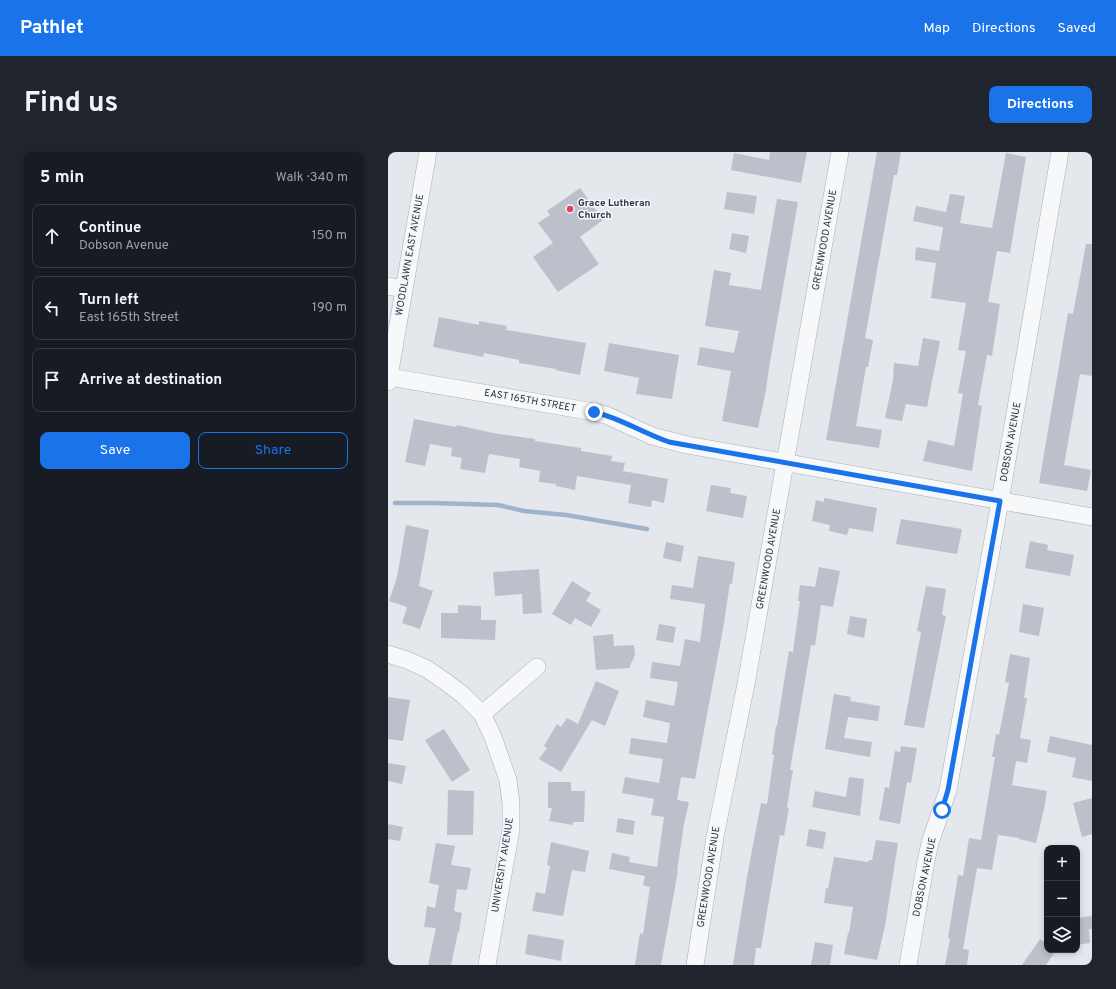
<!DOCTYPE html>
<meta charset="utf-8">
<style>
:root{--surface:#171b24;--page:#20242c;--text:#f1f3f6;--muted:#9ea1a6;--line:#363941;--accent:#1a73e8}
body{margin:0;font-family:Overpass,sans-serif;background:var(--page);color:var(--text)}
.controls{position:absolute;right:12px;bottom:12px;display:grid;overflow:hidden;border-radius:8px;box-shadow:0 2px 6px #0003}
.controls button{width:36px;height:36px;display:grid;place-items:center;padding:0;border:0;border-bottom:1px solid var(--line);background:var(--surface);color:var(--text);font:20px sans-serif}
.stop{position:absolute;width:12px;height:12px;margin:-9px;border:3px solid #1a73e8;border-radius:50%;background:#fff}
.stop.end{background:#1a73e8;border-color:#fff;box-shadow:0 1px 4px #0008}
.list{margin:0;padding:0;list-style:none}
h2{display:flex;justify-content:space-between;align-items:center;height:52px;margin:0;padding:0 16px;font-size:17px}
h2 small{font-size:13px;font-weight:400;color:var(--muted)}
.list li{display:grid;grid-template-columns:26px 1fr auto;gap:12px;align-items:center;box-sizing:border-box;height:64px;margin:0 8px 8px;padding:0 8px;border:1px solid var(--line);border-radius:8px}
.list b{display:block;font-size:15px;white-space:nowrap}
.list p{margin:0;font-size:13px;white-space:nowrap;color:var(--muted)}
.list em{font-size:13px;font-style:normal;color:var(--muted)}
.actions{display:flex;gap:8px;padding:12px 16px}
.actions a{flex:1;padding:9px 0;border:1px solid var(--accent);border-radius:8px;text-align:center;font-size:14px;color:var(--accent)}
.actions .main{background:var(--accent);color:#fff}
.icon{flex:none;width:22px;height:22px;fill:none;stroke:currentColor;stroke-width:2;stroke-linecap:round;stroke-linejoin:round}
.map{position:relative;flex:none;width:704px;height:813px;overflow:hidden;border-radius:8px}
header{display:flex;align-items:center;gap:24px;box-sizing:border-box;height:56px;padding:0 20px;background:var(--accent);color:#fff}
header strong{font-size:19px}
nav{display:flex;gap:22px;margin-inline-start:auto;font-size:14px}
.intro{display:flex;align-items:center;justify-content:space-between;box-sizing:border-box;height:96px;padding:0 24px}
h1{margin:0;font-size:28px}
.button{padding:10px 18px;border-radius:8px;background:var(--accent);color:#fff;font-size:14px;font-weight:700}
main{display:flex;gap:24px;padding:0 24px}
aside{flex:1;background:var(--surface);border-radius:8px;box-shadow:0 2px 6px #0003}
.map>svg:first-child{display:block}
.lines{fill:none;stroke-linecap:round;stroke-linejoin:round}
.stream{stroke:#9fb4cc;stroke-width:4.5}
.building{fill:#bbc0ca}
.minor-casing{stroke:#a9aeb7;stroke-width:18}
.minor{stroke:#f7f8fa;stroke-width:17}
.route{stroke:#1a73e8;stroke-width:5}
.poi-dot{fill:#d1495b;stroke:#f4f6f9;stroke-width:1.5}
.labels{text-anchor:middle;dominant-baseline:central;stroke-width:3;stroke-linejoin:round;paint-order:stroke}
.poi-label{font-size:10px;font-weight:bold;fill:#2b3445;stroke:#f4f6f9;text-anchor:start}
.street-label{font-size:10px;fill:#2b3445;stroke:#f4f6f9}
</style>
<header>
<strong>Pathlet</strong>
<nav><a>Map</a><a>Directions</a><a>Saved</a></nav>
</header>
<div class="intro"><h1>Find us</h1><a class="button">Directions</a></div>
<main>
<aside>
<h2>5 min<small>Walk · 340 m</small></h2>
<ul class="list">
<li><svg class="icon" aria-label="ahead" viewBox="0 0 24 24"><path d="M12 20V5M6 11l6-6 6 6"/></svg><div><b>Continue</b><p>Dobson Avenue</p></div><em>150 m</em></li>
<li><svg class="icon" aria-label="left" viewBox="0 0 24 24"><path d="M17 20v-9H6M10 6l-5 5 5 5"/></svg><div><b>Turn left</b><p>East 165th Street</p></div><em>190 m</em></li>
<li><svg class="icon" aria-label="arrive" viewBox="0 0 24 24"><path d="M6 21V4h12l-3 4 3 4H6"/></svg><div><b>Arrive at destination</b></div></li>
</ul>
<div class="actions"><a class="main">Save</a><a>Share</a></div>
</aside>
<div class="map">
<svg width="704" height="813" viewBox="0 0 704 813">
<rect width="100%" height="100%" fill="#e4e7ec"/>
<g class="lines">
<path class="stream" d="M7 351H45L110 353 136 359 178 363 259 377"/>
</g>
<path class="building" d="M382 0H419L413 31 343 18 346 1 381 8Z
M489 0H513L509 23H506L477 186 485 188 480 215H478L468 274 494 278 491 296 438 288Z
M618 1 638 5 622 101 609 99 600 150 612 152 604 204 599 203 590 253 594 254 584 319 535 309 540 288 566 294 575 242 570 241 578 199 570 198 578 151 543 146 548 111 527 108 528 95 551 99 555 76 554 75 525 69 528 54 558 60 562 42 577 44 572 71 604 76Z
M192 36 215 68 192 85 211 112 170 140 145 105 165 91 150 71 162 63 159 59Z
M339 40 369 44 366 62 336 57Z
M389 47 410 50 381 216 378 238 370 276 334 269 343 219 309 213 312 195 346 201 351 179 317 174 326 118 343 121 341 133 373 138Z
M344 81 361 84 358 101 341 97Z
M698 92H704V224L692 222 676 313 703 318 699 339 651 331 680 161 685 162Z
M51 165 91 173V169L119 174 118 178 198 191 192 223 167 218 168 217 131 211V208L96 201 95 205 45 195Z
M535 186 552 189 539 255 518 252 514 269 497 266 505 228 506 211 530 214Z
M221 191 291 203 284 247 248 242 251 226 216 219Z
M26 267 68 275 69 273 105 281 147 287V289L193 296V299L224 304 223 309 237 311 235 319 280 327 276 351 264 348 263 355 240 351 243 333 189 324 187 338 168 334V332L151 330 152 319 131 315 132 307 101 302 97 321 72 317 74 306 63 304 64 296 42 292 37 314 17 310Z
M323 333 343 336 342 341 359 344 355 366 318 359Z
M436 346 489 356 485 380 461 376 459 383 441 379 442 373 424 369 428 348 436 350Z
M513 367 574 377 569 402 508 392Z
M18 373 41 378 31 434 45 439 32 477 14 471 19 455 1 449 9 425Z
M642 389 660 393 659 398 686 403 682 424 637 416Z
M278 390 296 394 293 410 275 406Z
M310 404 347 410 344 432 342 431 335 477 307 627 293 625 289 648 301 650 296 672 289 719H290L273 813H247L252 781 255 782 262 735 255 733 257 724 221 717 224 701 242 705 241 710 269 715 276 665 263 663 266 647 234 641 237 625 271 631 275 607 241 602 243 586 279 591 282 571 255 565 258 548 286 554 290 530 262 526 264 510 292 514 297 487 312 490 317 452 282 447 284 433 305 436Z
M431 415 452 419 445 455 433 453 427 494 423 493 402 618H405L399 655 401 656 396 684 392 683 373 796H368L366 813H345L359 725 373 651 379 652 386 603H384L388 574H389L401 499 405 500 412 449H410L412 433 427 435Z
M151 417 154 461 135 462 134 442 107 444 105 420Z
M184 429 203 441 198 449 213 458 203 475 187 466 183 473 164 462Z
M538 434 558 437 554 463 558 464 536 576 516 573 533 480 529 479Z
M635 452 656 456 651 484 631 480Z
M70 453 93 454V468H108L107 488 53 486V461H70Z
M462 464 479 467 476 486 459 482Z
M271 472 288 475 285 491 268 488Z
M225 482 226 494 246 493 247 503 241 516 208 518 205 484Z
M622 502 642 506 636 546H639L632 586 643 588 639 611 628 609 624 633 659 639 656 657 648 691 631 687V686L610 683 604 718 589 716 575 797 581 798 579 813H557L562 787 560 786 570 723 575 724 581 686 593 688 607 605H604L608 582 611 583 621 531 617 530Z
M208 529 231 539 217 574 204 568 173 620 151 607 159 596 156 594 169 572 173 575 179 566 190 572Z
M446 542 463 545 462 549 492 554 490 569 460 565 456 586 484 590 482 605 437 597Z
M0 545 22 548 15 589 0 587Z
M56 577 82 618 64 630 37 588Z
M662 584 704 593V629L684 625 688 606 659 600Z
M513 594 529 596 523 631 519 630 512 672 491 668 497 635 501 636 507 599 512 600Z
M0 611 18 614 14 632 0 629Z
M461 625 476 627 472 664 424 655 427 639 458 645Z
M160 630H183V639H197L196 670H185V673L161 669 164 656H160Z
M60 638 86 639 85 683H59Z
M704 646V682L694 685 685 651Z
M230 666 247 669 245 683 228 680Z
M0 672 15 675 12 689 0 687Z
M421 677 438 680 435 697 418 694Z
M488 688 510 691 497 774 489 808 456 802 460 781H461L465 755 436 751 438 736 440 737 446 705 480 710 481 708H484Z
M163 690 201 699 197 720 184 718 175 764 144 759 148 740 157 742 162 714 159 713Z
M48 691 67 694 63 713 83 716 79 738 69 737 66 759 74 761 71 780H70L63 813H40L48 776 36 775 39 754 47 756 51 733 41 731Z
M704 764V777H701L702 791 689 793V766Z
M140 782 176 788 173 809 137 802Z
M652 787 659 792V798H668L658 813H634Z
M427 790 445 793 442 813H423Z"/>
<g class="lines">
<defs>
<path id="minor" d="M0 134 16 137
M1 225 206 260 218 263 264 284 299 293 704 365
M0 230 40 0
M0 502 19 508 39 517 58 530 75 543 94 562 105 585 120 628 123 651V677L99 813
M94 562 149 515
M307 813 327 685 358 532 452 0
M520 813 538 709 542 691 560 638 612 349 672 0"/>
</defs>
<use href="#minor" class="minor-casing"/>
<use href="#minor" class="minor"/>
</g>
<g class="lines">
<path class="route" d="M206 260C232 266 255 281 281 290L612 349 560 638 554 658"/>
</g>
<circle class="poi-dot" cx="182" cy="57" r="4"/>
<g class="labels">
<g class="poi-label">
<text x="190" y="51">Grace Lutheran<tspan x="190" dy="12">Church</tspan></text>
</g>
<g class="street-label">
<text transform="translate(437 88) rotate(-80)">GREENWOOD AVENUE</text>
<text transform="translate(22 103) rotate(-80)">WOODLAWN EAST AVENUE</text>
<text transform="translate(142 249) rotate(10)">EAST 165TH STREET</text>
<text transform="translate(623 290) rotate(-80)">DOBSON AVENUE</text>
<text transform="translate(381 407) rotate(-80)">GREENWOOD AVENUE</text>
<text transform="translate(115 713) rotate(-81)">UNIVERSITY AVENUE</text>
<text transform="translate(321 725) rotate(-81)">GREENWOOD AVENUE</text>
<text transform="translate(537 725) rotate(-78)">DOBSON AVENUE</text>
</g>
</g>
</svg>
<div class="controls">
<button>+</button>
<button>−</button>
<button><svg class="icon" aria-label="layers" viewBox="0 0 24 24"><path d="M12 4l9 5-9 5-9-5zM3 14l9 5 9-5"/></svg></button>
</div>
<div class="stop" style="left:554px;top:658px"></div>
<div class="stop end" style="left:206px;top:260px"></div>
</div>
</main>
